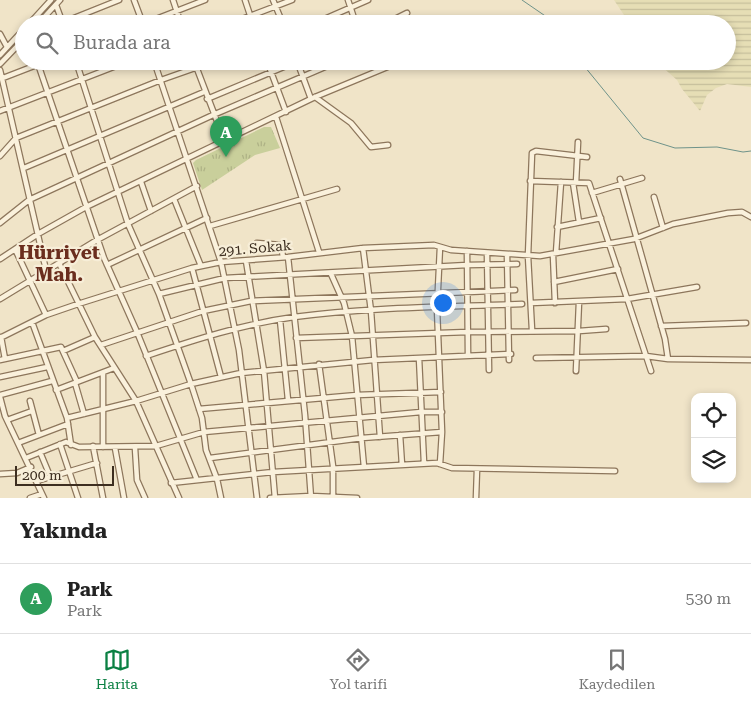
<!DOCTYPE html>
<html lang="tr">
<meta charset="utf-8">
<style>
:root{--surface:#fff;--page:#f2f2f2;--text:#222;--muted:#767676;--line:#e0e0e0;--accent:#0b8043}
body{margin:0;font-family:"Roboto Serif",serif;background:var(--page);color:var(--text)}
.controls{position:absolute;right:15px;bottom:15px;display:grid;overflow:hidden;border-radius:10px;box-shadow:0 2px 8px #0003}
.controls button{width:45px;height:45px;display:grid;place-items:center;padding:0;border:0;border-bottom:1px solid var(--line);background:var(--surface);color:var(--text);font:25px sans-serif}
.scale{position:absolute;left:15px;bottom:12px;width:99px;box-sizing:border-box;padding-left:5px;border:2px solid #3d2e20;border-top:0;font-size:14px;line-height:18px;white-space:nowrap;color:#3d2e20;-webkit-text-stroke:4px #f7eed8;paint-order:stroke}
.you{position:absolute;left:442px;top:302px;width:18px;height:18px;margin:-12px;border:4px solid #fff;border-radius:50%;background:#1a73e8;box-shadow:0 0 0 8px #1a73e833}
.badge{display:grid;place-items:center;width:32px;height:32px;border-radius:50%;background:var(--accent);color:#fff;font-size:16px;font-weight:700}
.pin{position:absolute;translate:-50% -41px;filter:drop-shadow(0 1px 2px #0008)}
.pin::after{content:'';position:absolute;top:26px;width:18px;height:15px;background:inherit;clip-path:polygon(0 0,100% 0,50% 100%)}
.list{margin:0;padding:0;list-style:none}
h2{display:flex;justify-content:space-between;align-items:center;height:65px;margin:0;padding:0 20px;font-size:21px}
h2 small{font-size:16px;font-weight:400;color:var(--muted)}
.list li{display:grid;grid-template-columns:32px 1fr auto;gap:15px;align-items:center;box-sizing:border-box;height:70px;padding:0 20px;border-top:1px solid var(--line)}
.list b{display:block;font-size:19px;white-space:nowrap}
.list p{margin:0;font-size:16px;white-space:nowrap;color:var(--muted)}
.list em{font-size:16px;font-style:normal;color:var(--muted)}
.icon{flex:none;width:28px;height:28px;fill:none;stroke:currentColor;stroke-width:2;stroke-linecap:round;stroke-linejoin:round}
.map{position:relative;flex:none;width:751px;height:498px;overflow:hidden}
.search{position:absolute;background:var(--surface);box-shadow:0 2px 8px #0003;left:15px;right:15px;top:15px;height:55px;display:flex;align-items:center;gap:12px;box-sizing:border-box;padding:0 18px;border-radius:28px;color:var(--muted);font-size:19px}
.sheet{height:135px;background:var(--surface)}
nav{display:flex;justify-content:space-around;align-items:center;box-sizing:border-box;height:70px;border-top:1px solid var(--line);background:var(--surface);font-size:14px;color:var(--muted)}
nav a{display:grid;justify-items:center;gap:2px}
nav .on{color:var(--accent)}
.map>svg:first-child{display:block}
.farmland{fill:url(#farmland-rules)}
.park{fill:url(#park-tufts)}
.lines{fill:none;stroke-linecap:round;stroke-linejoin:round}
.stream{stroke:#6f938a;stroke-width:1}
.minor-casing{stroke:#8d765c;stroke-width:7}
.minor{stroke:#faf1dc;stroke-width:4.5}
.labels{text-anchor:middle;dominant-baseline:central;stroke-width:4.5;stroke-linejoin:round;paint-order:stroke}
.street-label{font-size:14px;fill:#3d2e20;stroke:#f7eed8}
.district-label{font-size:19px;font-weight:bold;fill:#6b2e1e;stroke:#f7eed8}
</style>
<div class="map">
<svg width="751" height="498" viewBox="0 0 751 498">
<defs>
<pattern id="farmland-rules" width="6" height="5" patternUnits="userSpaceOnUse" patternTransform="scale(1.25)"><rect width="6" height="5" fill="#e6deb5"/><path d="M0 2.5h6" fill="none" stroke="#c6bf9b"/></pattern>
<pattern id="park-tufts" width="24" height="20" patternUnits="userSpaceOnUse" patternTransform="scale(1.25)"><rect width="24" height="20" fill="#c9cf9b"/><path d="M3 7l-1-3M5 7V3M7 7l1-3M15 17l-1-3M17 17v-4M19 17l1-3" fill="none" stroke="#aeb285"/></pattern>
</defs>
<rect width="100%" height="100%" fill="#f0e4c8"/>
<path class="farmland" d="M614 0H751V87L727 84 716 88 707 95 700 111 682 89 677 80 660 65V61H727V24H633L626 18Z"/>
<path class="park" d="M264 127H271L280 148 255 155 202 190 193 163 196 160Z"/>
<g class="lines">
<path class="stream" d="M522 0 557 24
M580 61 643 138 675 148 717 147 743 152 751 151"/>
<defs>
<path id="minor" d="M134 0 143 24
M173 0 181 24
M245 0 253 24
M273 0 283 24
M348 0 356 24
M56 5 63 24
M29 24 51 0
M38 24 60 0
M59 24 119 0
M143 24 205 0
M229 24 292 0
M313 24 368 0
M385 24 407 13
M419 24 421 22
M0 34 7 47
M0 55 24 29
M37 61 104 258 137 332 197 480
M76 61 128 224 159 294 191 384 202 418 206 450 217 479 221 498
M154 61 221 262 239 350 257 498
M194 61 225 142
M267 61 286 112
M297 61 311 99
M0 64 24 39
M0 70 46 270
M3 78 47 61
M315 97 351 123 371 147 388 145
M207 99 298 61
M0 111 129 61
M276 117 319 252
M0 156 16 138 161 80 215 61
M24 168 204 92
M620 179 665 339 668 359
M530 181 589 183 651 371
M141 182 151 211
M573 183 579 222
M576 183 578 142
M592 193 642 178
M654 197 663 228
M174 199 201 266
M0 223 29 200 213 115 339 61
M210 226 337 189
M557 227 601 218
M257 243 281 245 283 257
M440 247 437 309 442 432 440 464
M363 248 371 311 380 437
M15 249 46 315
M467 251 468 355
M487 253 489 370
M556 253 561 182
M507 254 509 360
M553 255 555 303
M288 257 305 415 311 498
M0 259 38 234 86 207 315 97 402 61
M246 261 264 371 275 498
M59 263 95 337 136 401 179 498
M107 265 207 218
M192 268 221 377
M331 274 344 303 352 336 364 467
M554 282 618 269
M159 294 225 278 467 265 517 264
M0 299 97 240 197 186
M531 303 627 299 697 287
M280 320 288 400
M32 322 67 418 71 445
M661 326 746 323
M532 330 528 256 532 153 536 151 587 157
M1 337 5 359
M0 338 46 315 78 304 192 268 221 262 288 257 363 248 434 245 451 250 540 256 634 239 673 224 728 213 742 212 751 217
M296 338 468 332 579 331 606 329
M101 345 203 311 251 301 515 290
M63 351 95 337
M146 356C194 340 243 324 294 317 369 307 447 307 522 304
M419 358 424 463
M536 358 646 356 668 359 751 360
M0 360 61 347 77 382
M319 364 333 466V498
M576 371 579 302
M103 373V447
M0 377 47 367
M75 383 84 414
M56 390 114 368
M0 395 52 381
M0 397 5 416 44 498
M30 401 39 435
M199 409 357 395 441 392
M67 418 136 401 191 384 241 373 373 360 511 354
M7 420 32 411
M400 435 402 465
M18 443 68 424
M60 444 78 498
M93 446 103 498
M115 448 124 498
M135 448 137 480 145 498
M40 452 50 476
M26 458 66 442 79 447 156 446 204 432 421 412H442
M210 458 362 438 442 432
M0 474 17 473 31 467
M37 481 97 463
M171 483 273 472 437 463 452 468 615 471
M30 498 42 494
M270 498 311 496 357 498
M476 498 477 469"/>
</defs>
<use href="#minor" class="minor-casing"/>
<use href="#minor" class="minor"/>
</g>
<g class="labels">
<g class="street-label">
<text transform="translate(255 248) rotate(-5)">291. Sokak</text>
</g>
<g class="district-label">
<text x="59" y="252">Hürriyet<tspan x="59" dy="22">Mah.</tspan></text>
</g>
</g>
</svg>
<div class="controls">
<button><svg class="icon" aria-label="locate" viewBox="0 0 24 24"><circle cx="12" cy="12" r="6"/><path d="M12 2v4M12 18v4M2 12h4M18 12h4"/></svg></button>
<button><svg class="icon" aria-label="layers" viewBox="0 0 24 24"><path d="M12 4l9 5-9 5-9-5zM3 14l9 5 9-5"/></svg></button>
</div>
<div class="scale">200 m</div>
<div class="you"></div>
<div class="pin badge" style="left:226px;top:157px;background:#2e9e5b">A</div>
<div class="search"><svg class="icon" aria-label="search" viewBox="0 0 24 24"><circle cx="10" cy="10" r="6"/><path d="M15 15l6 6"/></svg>Burada ara</div>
</div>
<section class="sheet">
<h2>Yakında<small></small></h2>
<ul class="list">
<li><span class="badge" style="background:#2e9e5b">A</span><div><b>Park</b><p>Park</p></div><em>530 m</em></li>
</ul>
</section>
<nav>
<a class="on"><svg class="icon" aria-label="map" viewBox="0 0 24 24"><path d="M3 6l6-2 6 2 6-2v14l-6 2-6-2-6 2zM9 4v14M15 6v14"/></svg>Harita</a>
<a><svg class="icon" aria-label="directions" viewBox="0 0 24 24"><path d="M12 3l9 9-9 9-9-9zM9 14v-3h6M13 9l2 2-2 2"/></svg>Yol tarifi</a>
<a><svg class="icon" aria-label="saved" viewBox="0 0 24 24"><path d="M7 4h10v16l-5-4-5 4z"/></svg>Kaydedilen</a>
</nav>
